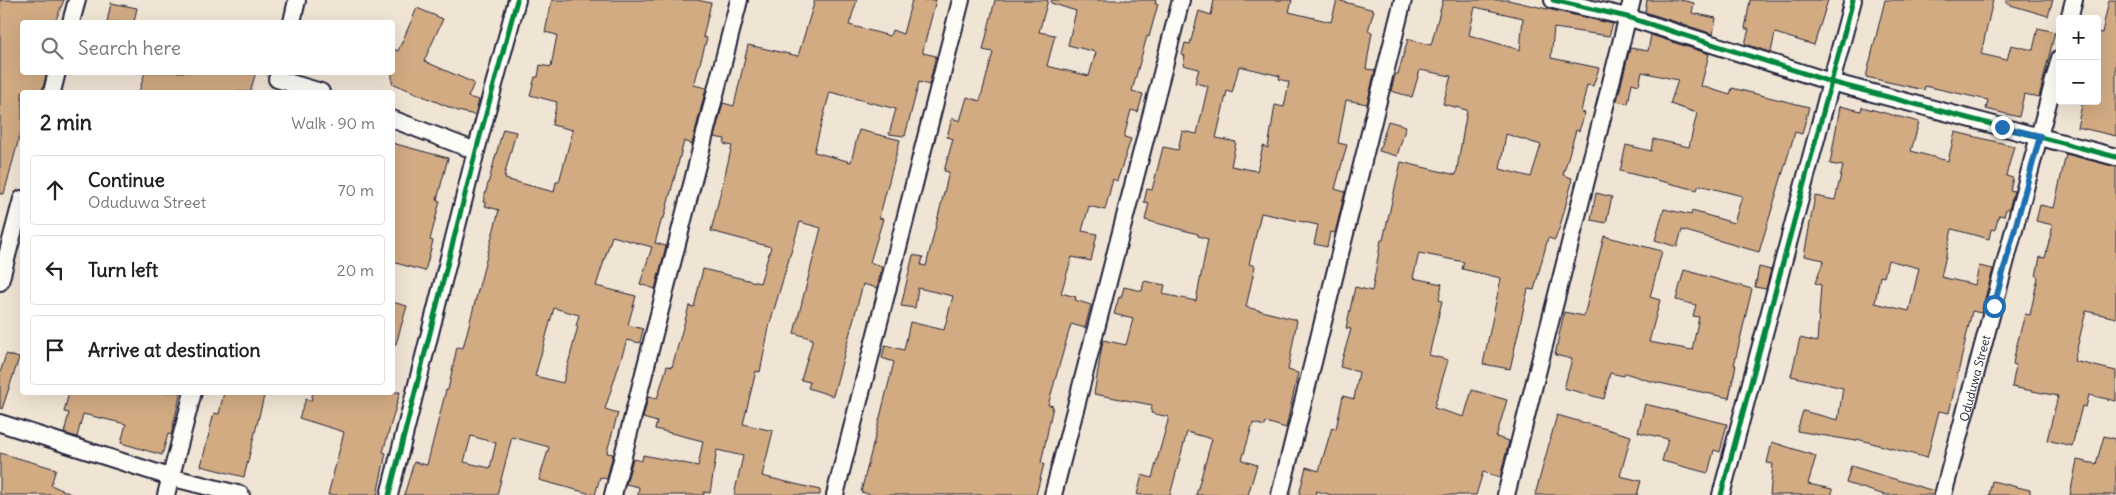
<!DOCTYPE html>
<meta charset="utf-8">
<style>
:root{--surface:#fff;--page:#f6f6f6;--text:#202124;--muted:#757577;--line:#e0e0e0}
body{margin:0;font-family:Delius,sans-serif;background:var(--page);color:var(--text)}
.controls{position:absolute;right:15px;top:15px;display:grid;overflow:hidden;border-radius:5px;box-shadow:0 5px 20px #0002}
.controls button{width:45px;height:45px;display:grid;place-items:center;padding:0;border:0;border-bottom:1px solid var(--line);background:var(--surface);color:var(--text);font:25px sans-serif}
.stop{position:absolute;width:15px;height:15px;margin:-11px;border:4px solid #1f6fb2;border-radius:50%;background:#fff}
.stop.end{background:#1f6fb2;border-color:#fff;box-shadow:0 1px 5px #0008}
.list{margin:0;padding:0;list-style:none}
h2{display:flex;justify-content:space-between;align-items:center;height:65px;margin:0;padding:0 20px;font-size:21px}
h2 small{font-size:16px;font-weight:400;color:var(--muted)}
.list li{display:grid;grid-template-columns:32px 1fr auto;gap:15px;align-items:center;box-sizing:border-box;height:70px;margin:0 10px 10px;padding:0 10px;border:1px solid var(--line);border-radius:5px}
.list b{display:block;font-size:19px;white-space:nowrap}
.list p{margin:0;font-size:16px;white-space:nowrap;color:var(--muted)}
.list em{font-size:16px;font-style:normal;color:var(--muted)}
.icon{flex:none;width:28px;height:28px;fill:none;stroke:currentColor;stroke-width:2;stroke-linecap:round;stroke-linejoin:round}
.map{position:relative;flex:none;width:2116px;height:495px;overflow:hidden}
.search{position:absolute;background:var(--surface);box-shadow:0 5px 20px #0002;left:20px;top:20px;width:375px;height:55px;display:flex;align-items:center;gap:12px;box-sizing:border-box;padding:0 18px;border-radius:5px;color:var(--muted);font-size:19px}
.panel{position:absolute;background:var(--surface);box-shadow:0 5px 20px #0002;left:20px;top:90px;width:375px;height:305px;border-radius:5px}
.map>svg:first-child{display:block}
.building{fill:#d2ab83;stroke:#22223b;fill-rule:evenodd}
.lines{fill:none;stroke-linecap:round;stroke-linejoin:round}
.minor-casing{stroke:#22223b;stroke-width:20}
.minor{stroke:#fdfcf7;stroke-width:16}
.cycleway-casing{stroke:#fdfcf7;stroke-width:8}
.cycleway{stroke:#00873e;stroke-width:5}
.route{stroke:#1f6fb2;stroke-width:6}
.labels{text-anchor:middle;dominant-baseline:central;stroke-width:4;stroke-linejoin:round;paint-order:stroke}
.street-label{font-size:12px;fill:#22223b;stroke:#fdfcf7}
</style>
<div class="map">
<svg width="2116" height="495" viewBox="0 0 2116 495">
<rect width="100%" height="100%" fill="#f0e4d4"/>
<filter id="ink" filterUnits="userSpaceOnUse"><feTurbulence type="fractalNoise" baseFrequency=".02" numOctaves="2"/><feDisplacementMap in="SourceGraphic" scale="10" xChannelSelector="R" yChannelSelector="G"/><feConvolveMatrix kernelMatrix="1 2 1 2 8 2 1 2 1" color-interpolation-filters="sRGB"/></filter>
<g filter="url(#ink)">
<path class="building" d="M0 0H64L55 22H22V72H47L42 92H22V127L4 194H0Z
M552 0H697L711 3 703 37 707 38 694 85 706 88 692 144 684 141 664 218H662L655 243 666 246 655 289 640 284 652 247 612 236 596 286 636 296 628 325 643 329 640 343 627 340 605 409 618 413 608 448 607 453 613 454 607 479 600 477 595 495 539 480 549 447 512 437 497 495H404L414 462 427 465 446 390H448L457 347 463 348 499 210 485 206 486 203 483 202 503 129 516 132 504 176H506L505 179 554 192 556 182H559L573 130 552 125 557 102 530 95 535 77H538L540 65 551 67 557 35 545 32ZM554 308 579 315 576 326H578L563 383 535 376ZM471 436 496 443 490 468 464 462Z
M815 0H857L849 25 890 36 892 30 903 34 912 0H936L923 50V53L936 56 929 85 919 82 905 136 889 134 896 109 830 92 814 152 851 162 859 130 900 140 879 218 883 219 870 262 882 267 877 288 863 284 833 396 808 388 810 382 801 380 813 339 794 333 821 228 800 222 770 323 760 372 756 371 743 424 773 431 762 476 820 490V495H734L743 456 717 450 710 493 704 492V495H638L639 487 626 484 633 459 642 461 643 455 698 466 703 441 655 429 657 422 643 418 648 397 657 399 667 366 672 367 689 306 694 307 703 269 760 283 771 247 711 231 732 146 724 144 725 139 714 137 723 103 734 106 748 45 798 56Z
M995 0H1048L1039 32 1055 35 1047 66 1089 76 1096 52 1068 45 1076 11 1051 3V0H1156L1155 4H1158L1149 37 1147 36 1132 91 1143 94 1138 112 1131 110 1124 137 1131 139 1117 181 1113 179 1105 210 1089 206 1082 231 1097 234 1091 261 1072 257 1061 293 1076 297 1075 300 1091 305 1085 328 1071 324 1048 405 1053 406 1041 463 1044 464 1036 495H872L861 492 894 362 882 358 885 345 904 350 910 322 944 330 953 296 918 288 915 308 901 306 913 255 923 257 921 265 926 266 949 172 944 171 953 139 947 137 952 118 960 121 967 97 980 101 993 52 983 50Z
M1214 0H1292L1289 12 1331 22 1337 0 1374 10 1368 31 1372 32 1366 69 1375 70 1367 104 1346 100 1338 143 1347 145 1335 189 1345 192 1335 233 1330 232 1327 247 1314 244 1318 225 1261 213 1249 264 1255 266 1246 307 1297 320 1288 370 1298 373 1286 428 1266 422 1265 426 1253 423 1242 460 1257 465 1248 495H1196L1212 439 1187 432 1170 495H1137L1142 475 1152 478 1169 417 1151 413 1152 405 1094 394 1103 340 1126 345 1133 319 1114 314 1119 297 1121 298 1124 287 1142 291 1144 281 1165 285 1163 294 1196 301 1208 239 1198 236V234L1145 220 1149 203 1144 202 1147 189 1152 190 1163 147 1178 150 1182 131 1197 134 1208 86 1195 83 1199 69 1183 65 1185 56 1182 55 1185 43 1190 44 1199 11 1211 15ZM1239 66 1280 76 1279 79 1289 82 1284 107 1275 105 1268 148 1263 146 1257 171 1231 166 1236 142 1216 138 1227 91 1232 93Z
M1443 0H1508L1613 24 1609 36 1554 28 1551 58 1599 68 1593 86 1587 85 1581 112 1585 113 1579 131 1576 130 1563 175 1572 178 1571 181 1572 182 1560 226 1555 240 1548 238 1534 290 1528 289 1510 369 1483 364 1501 278 1462 269 1464 262 1419 253 1413 278 1442 284 1439 300 1442 301 1429 355 1448 360 1434 408 1464 417 1472 390 1507 400 1496 437 1509 441 1500 477 1483 472 1476 495H1332L1316 491 1315 495H1299L1306 467 1319 471 1332 427 1336 429 1343 396 1354 399 1359 372 1340 367 1351 329 1346 328 1355 287 1372 291 1381 240H1383L1401 162 1456 175 1467 110 1443 104 1451 76 1420 70 1412 97 1391 91 1395 74H1398L1408 39 1431 45ZM1475 7 1523 18 1520 50 1469 35ZM1506 134 1541 145 1531 177 1500 169Z
M1647 0H1681L1694 3 1692 13 1716 18 1713 34 1645 12Z
M1750 0H1828L1814 45 1775 33 1771 52 1745 44 1749 29H1745Z
M1885 0H1993L1981 54 2007 60 2011 45 2033 50 2038 28 2055 32 2039 97 2024 94 2019 117 1986 109 1988 100 1925 86 1924 90 1866 77Z
M2007 0H2053L2048 16 2007 4Z
M2109 0H2116V136L2077 127 2083 101H2097V32L2102 33Z
M111 3 137 8 134 22H107Z
M417 8 443 19 424 61 474 83 468 97 479 100 475 115 458 111 392 83V48L398 51Z
M1651 35 1709 54 1701 86 1730 95 1732 88 1809 107 1802 134 1795 132 1759 252 1682 230 1677 247 1655 240 1664 209 1691 215 1692 211 1734 223 1742 196 1699 185 1697 190 1620 171 1626 145 1651 151 1653 139 1689 147 1697 113 1670 104 1678 80 1642 72 1639 85 1632 83 1628 104 1617 101 1630 48 1648 51Z
M145 72H256L250 92H139Z
M1840 106 1861 111 1862 107 1919 122 1911 151 1948 161 1955 132 2014 146 2006 176 2013 178 2010 190 2014 191 2009 209H2006L2004 216 1999 215 1995 230 1991 229 1989 239 1952 229 1941 277 1975 285 1979 266 1993 269 1981 313 1972 311 1949 413 1939 411 1927 458 1857 439 1856 441 1797 431 1803 411 1838 420 1843 388 1791 376 1800 338 1817 342 1821 285 1815 283 1824 260 1804 256 1815 196 1835 200 1843 166 1830 164ZM1888 260 1919 268 1909 311 1875 303 1880 276 1884 277Z
M1388 121 1406 126 1397 156 1379 151Z
M392 143 448 158 437 200 440 201 430 240 433 241 425 271 392 262Z
M2066 154 2116 167V318L2086 311 2074 361 2116 371V401L2089 395 2086 407 2082 406 2072 446 2047 440 2058 396 2012 387 2016 365 2013 364 2016 348 2025 314 2030 315 2038 277 2036 276 2040 257 2045 258 2053 225 2036 221 2040 205 2054 208Z
M1596 193 1612 197 1606 223 1591 220Z
M1604 236 1662 251 1650 297 1660 300 1649 342 1692 350 1699 317 1693 316 1696 305 1676 300 1684 270 1752 289 1734 365H1736L1729 398 1650 381 1625 373 1624 376 1610 373 1604 399 1564 388 1572 359 1555 355 1564 312 1584 316Z
M1759 267 1771 270 1766 289 1755 287Z
M392 302 407 306 396 344H392Z
M6 354 19 358 2 409 0 408V373Z
M69 392H181L171 435 168 434 162 455 121 443 126 424 83 414 77 437 64 433 69 413 64 412Z
M224 392H265L244 477 201 466 214 413 219 414Z
M313 392H400L383 452 386 453 377 495H328L344 432 299 418 306 399 311 401Z
M1645 404 1727 424 1720 452 1714 450 1708 473 1662 461 1668 439 1638 432Z
M1557 415 1631 436 1620 476 1641 481 1637 495H1535Z
M2104 436 2116 439V495H2070L2077 460 2096 464Z
M1772 442 1816 456 1808 484 1832 489V495H1770L1773 464 1767 463Z
M0 453 56 469 51 485 73 495H0Z
M1851 466 1934 491 1933 495H1885L1846 483Z
M1992 481 2030 490V495H1989Z"/>
<g class="lines">
<defs>
<g id="minor">
<path d="M1553 0 1627 17 1831 82 2116 157"/>
<path d="M2069 19 2074 0"/>
<path d="M71 22 77 0"/>
<path d="M292 22 297 0"/>
<path d="M277 79 321 92"/>
<path d="M52 92 57 72"/>
<path d="M392 119 476 151"/>
<path d="M0 282 22 199"/>
<path d="M0 423 170 477 241 495"/>
<path d="M166 495 193 392"/>
<path d="M389 495 476 151 517 0"/>
<path d="M613 495 739 0"/>
<path d="M835 495 961 0"/>
<path d="M1053 495 1181 0"/>
<path d="M1280 495 1403 0"/>
<path d="M1506 495 1632 0"/>
<path d="M1721 495 1853 0"/>
<path id="s1" d="M1943 495 2060 58"/>
</g>
</defs>
<use href="#minor" class="minor-casing"/>
<use href="#minor" class="minor"/>
<defs>
<path id="cycleway" d="M1553 0 1627 17 1831 82 2116 157
M389 495 476 151 517 0
M1721 495 1853 0"/>
</defs>
<use href="#cycleway" class="cycleway-casing"/>
<use href="#cycleway" class="cycleway"/>
</g>
</g>
<g class="lines" filter="url(#ink)">
<path class="route" d="M1994 306 2040 136 2002 127"/>
</g>
<g class="labels">
<g class="street-label">
<text stroke="none"><textPath href="#s1" startOffset="121">Oduduwa Street</textPath></text>
</g>
</g>
</svg>
<div class="controls">
<button>+</button>
<button>−</button>
</div>
<div class="stop" style="left:1994px;top:306px"></div>
<div class="stop end" style="left:2002px;top:127px"></div>
<div class="search"><svg class="icon" aria-label="search" viewBox="0 0 24 24"><circle cx="10" cy="10" r="6"/><path d="M15 15l6 6"/></svg>Search here</div>
<section class="panel">
<h2>2 min<small>Walk · 90 m</small></h2>
<ul class="list">
<li><svg class="icon" aria-label="ahead" viewBox="0 0 24 24"><path d="M12 20V5M6 11l6-6 6 6"/></svg><div><b>Continue</b><p>Oduduwa Street</p></div><em>70 m</em></li>
<li><svg class="icon" aria-label="left" viewBox="0 0 24 24"><path d="M17 20v-9H6M10 6l-5 5 5 5"/></svg><div><b>Turn left</b></div><em>20 m</em></li>
<li><svg class="icon" aria-label="arrive" viewBox="0 0 24 24"><path d="M6 21V4h12l-3 4 3 4H6"/></svg><div><b>Arrive at destination</b></div></li>
</ul>
</section>
</div>
